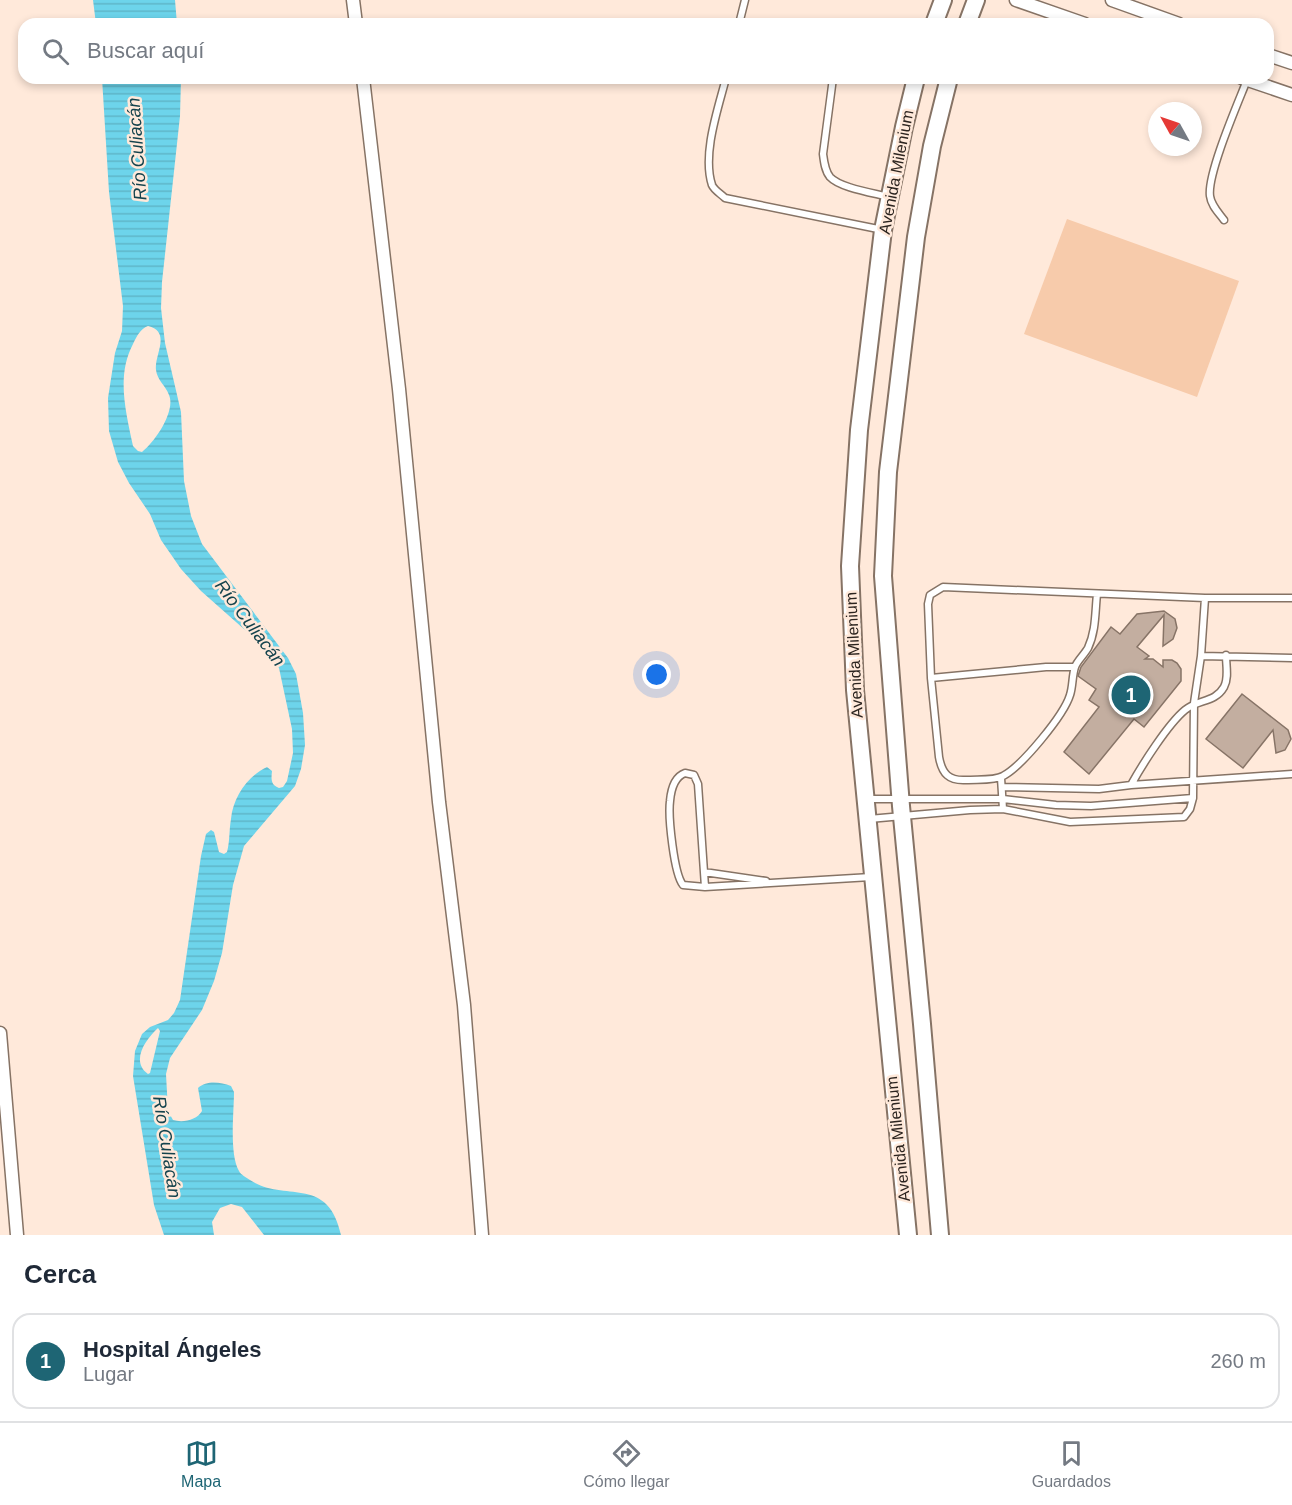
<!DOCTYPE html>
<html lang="es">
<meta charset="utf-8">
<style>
:root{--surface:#fff;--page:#f2f2f3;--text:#1f2937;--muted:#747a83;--line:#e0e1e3;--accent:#1e6574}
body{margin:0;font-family:Arial,sans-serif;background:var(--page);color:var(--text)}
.compass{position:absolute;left:1148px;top:102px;width:54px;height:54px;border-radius:50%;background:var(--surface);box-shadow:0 3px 9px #0003;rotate:310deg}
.you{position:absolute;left:657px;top:675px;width:21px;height:21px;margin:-15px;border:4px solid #fff;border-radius:50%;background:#1a73e8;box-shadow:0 0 0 9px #1a73e833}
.badge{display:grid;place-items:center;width:39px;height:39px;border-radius:50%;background:var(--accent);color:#fff;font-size:20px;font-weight:700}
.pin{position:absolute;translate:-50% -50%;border:3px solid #fff;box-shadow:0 2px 6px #0006}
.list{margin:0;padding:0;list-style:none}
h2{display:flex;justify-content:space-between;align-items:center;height:78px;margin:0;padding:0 24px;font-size:26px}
h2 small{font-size:20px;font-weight:400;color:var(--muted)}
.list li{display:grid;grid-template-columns:39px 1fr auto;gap:18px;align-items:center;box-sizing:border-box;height:96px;margin:0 12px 12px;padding:0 12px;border:2px solid var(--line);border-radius:18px}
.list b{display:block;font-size:22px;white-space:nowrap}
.list p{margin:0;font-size:20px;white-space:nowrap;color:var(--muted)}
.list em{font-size:20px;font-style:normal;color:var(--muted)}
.icon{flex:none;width:33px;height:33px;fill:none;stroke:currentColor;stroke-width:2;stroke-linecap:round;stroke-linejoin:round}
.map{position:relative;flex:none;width:1292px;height:1235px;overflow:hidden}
.search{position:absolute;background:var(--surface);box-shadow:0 3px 9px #0003;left:18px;right:18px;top:18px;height:66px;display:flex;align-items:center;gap:15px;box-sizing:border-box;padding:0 21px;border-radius:18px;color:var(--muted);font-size:22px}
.sheet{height:186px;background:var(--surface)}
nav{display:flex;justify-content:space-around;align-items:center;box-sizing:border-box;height:84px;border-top:2px solid var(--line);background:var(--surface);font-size:16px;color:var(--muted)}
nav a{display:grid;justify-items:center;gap:3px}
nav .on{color:var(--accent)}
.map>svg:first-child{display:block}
.park{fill:#f7cbab}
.water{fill:url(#water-rules);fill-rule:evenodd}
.building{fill:#c3aea0;stroke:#877467;stroke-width:1.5}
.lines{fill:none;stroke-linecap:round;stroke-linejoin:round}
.service-casing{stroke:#867365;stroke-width:9}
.minor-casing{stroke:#867365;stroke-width:15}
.tertiary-casing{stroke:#867365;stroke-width:20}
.service{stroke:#fff;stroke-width:6}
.minor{stroke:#fff;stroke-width:12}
.tertiary{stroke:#fff;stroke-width:16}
.labels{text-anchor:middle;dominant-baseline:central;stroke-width:5;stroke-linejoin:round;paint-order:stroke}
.street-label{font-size:16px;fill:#2c241f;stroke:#ffe9da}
.water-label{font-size:18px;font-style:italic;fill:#14434d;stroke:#ffe9da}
</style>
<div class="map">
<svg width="1292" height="1235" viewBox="0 0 1292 1235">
<defs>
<pattern id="water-rules" width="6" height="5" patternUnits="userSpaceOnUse" patternTransform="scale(1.5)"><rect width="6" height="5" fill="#6dd4eb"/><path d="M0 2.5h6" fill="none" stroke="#5fb6c9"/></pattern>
</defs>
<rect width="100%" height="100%" fill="#ffe9da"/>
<path class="park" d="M1067 219 1239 281 1197 397 1024 334Z"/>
<path class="water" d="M93 0H175L177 24H96Z
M102 78H181L180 116 162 282 161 308 165 343 181 412 184 481 191 516 202 544 288 658 296 674 303 713 305 745 301 769 295 786 244 846 233 885 222 953 214 981 202 1010 170 1058 166 1074 168 1111 173 1120C183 1123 197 1120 202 1111L198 1088C207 1080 220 1082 231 1086L234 1092C234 1113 229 1153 239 1171 241 1175 246 1177 250 1180 285 1203 328 1174 341 1235H264L242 1207 231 1204 220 1208 212 1222 214 1235H164L154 1205 133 1076 135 1051 142 1034 150 1027 168 1020 174 1013 180 1000 201 856 206 834 211 830 214 832 219 852 224 854 227 852C230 841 229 830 231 819 233 797 248 776 267 767L272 771C271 780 271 785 279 788L283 787 287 781 293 753 292 729 279 668 262 645 201 591 181 569 161 540 150 514 129 483 118 462 109 431 108 398 115 353 122 331 123 306 109 192ZM148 326C172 332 154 355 156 370 157 380 166 386 169 395 176 411 155 442 142 452L138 451 133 446C126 412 116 376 133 344 137 336 140 329 148 326ZM158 1028 160 1031 150 1073 148 1074C130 1061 146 1039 158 1028Z"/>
<path class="building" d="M1164 611 1175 619 1177 628 1173 639 1163 646 1164 615 1137 647 1149 656 1145 659H1153L1163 667V660H1172L1177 663 1181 669V681L1144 727 1134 719 1089 774 1064 752 1099 707 1089 700 1096 689 1078 676 1081 667 1111 627 1120 634 1137 614Z
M1242 694 1288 730 1291 739 1285 750 1276 753 1273 730 1243 768 1206 739Z"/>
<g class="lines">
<defs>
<path id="service" d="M739 24 745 0
M726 78C718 109 702 154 712 185 714 190 721 194 725 198L883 230
M833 78 823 154C824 162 825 171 830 177 840 188 874 193 889 197
M1224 220C1218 212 1211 205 1210 196 1207 174 1238 103 1247 80
M1201 656 1205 598H1292
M1075 667H1046L931 678 928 604 930 595 943 587 1205 598
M931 678 939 757C942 774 949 781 966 780 977 779 994 781 1003 776 1022 766 1064 715 1070 695 1073 686 1072 676 1075 667 1077 661 1084 655 1088 648 1096 631 1095 613 1097 594
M1001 778 1003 809
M1131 785 1292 774
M1002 787 1099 789 1131 785C1142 765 1168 724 1185 710 1198 699 1215 703 1224 687 1229 678 1226 666 1226 655
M867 799H1003L1056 805 1091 806 1193 798
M869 819 970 810 1003 809 1070 822 1184 817 1190 809 1193 798 1194 703 1201 656 1292 658
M704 872 766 881
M705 887 698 784 694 775 685 773C674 777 671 790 670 801 668 817 674 874 683 885L705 887 871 877"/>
<path id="minor" d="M353 0 356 24
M1016 0 1085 24
M1112 0 1179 24
M1268 55 1292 63
M363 78 399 389 439 802 464 1005 482 1235
M1242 78 1292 95
M0 1033 17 1235"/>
<path id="tertiary" d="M934 24 943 0
M967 24 976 0
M908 1235 855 690 850 566 859 430 883 230 904 127 916 78
M940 1235 922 1024 901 806 883 576 888 472 916 237 932 146 949 78"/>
</defs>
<use href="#service" class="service-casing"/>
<use href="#minor" class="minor-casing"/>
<use href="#tertiary" class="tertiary-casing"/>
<use href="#service" class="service"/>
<use href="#minor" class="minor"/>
<use href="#tertiary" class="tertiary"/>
</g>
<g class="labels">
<g class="street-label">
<text transform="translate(896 172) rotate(-79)">Avenida Milenium</text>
<text transform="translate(854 655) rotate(-93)">Avenida Milenium</text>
<text transform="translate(898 1139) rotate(-96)">Avenida Milenium</text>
</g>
<g class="water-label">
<text transform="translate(137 149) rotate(-94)">Río Culiacán</text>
<text transform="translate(250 623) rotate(53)">Río Culiacán</text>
<text transform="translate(167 1147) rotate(81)">Río Culiacán</text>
</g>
</g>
</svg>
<svg class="compass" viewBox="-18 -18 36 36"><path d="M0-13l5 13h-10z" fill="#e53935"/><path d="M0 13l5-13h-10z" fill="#747a83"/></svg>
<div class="you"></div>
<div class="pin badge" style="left:1131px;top:695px">1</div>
<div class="search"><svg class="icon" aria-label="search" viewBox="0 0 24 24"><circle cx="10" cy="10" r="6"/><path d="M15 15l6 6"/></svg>Buscar aquí</div>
</div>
<section class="sheet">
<h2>Cerca<small></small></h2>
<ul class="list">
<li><span class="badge">1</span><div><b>Hospital Ángeles</b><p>Lugar</p></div><em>260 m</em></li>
</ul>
</section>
<nav>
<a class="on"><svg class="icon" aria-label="map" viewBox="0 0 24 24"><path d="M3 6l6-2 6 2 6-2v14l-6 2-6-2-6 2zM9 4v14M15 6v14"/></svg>Mapa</a>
<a><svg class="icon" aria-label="directions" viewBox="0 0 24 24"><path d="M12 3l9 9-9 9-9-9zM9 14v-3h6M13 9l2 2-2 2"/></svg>Cómo llegar</a>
<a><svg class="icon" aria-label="saved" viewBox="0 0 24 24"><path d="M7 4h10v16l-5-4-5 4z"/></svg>Guardados</a>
</nav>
